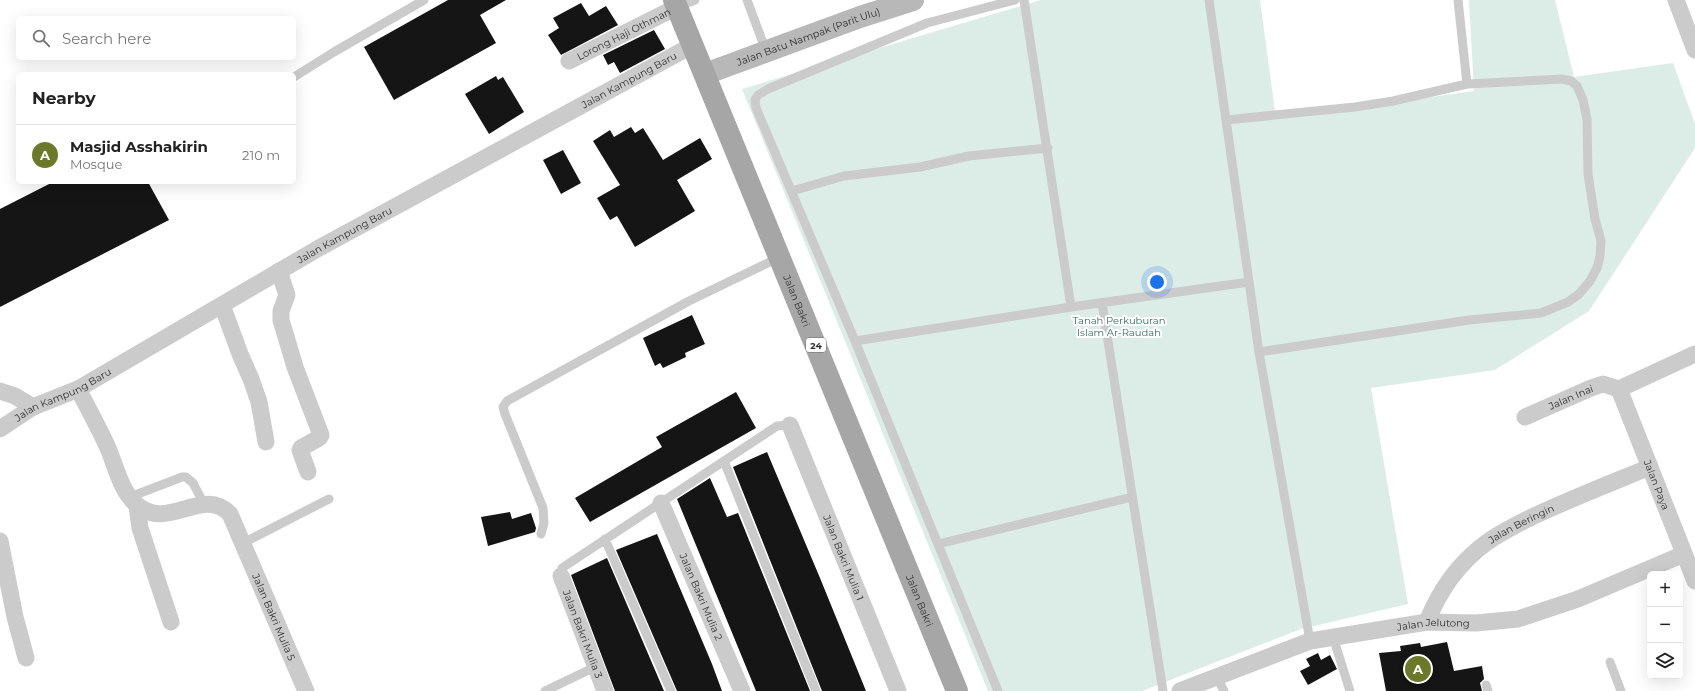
<!DOCTYPE html>
<meta charset="utf-8">
<style>
:root{--surface:#fff;--page:#f6f6f6;--text:#222;--muted:#767676;--line:#e0e0e0;--accent:#6d792a}
body{margin:0;font-family:Montserrat,sans-serif;background:var(--page);color:var(--text)}
.controls{position:absolute;right:12px;bottom:12px;display:grid;overflow:hidden;border-radius:6px;box-shadow:0 4px 16px #0002}
.controls button{width:36px;height:36px;display:grid;place-items:center;padding:0;border:0;border-bottom:1px solid var(--line);background:var(--surface);color:var(--text);font:20px sans-serif}
.you{position:absolute;left:1157px;top:282px;width:14px;height:14px;margin:-10px;border:3px solid #fff;border-radius:50%;background:#1a73e8;box-shadow:0 0 0 6px #1a73e833}
.badge{display:grid;place-items:center;width:26px;height:26px;border-radius:50%;background:var(--accent);color:#fff;font-size:13px;font-weight:700}
.pin{position:absolute;translate:-50% -50%;border:2px solid #fff;box-shadow:0 1px 4px #0006}
.list{margin:0;padding:0;list-style:none}
h2{display:flex;justify-content:space-between;align-items:center;height:52px;margin:0;padding:0 16px;font-size:17px}
h2 small{font-size:13px;font-weight:400;color:var(--muted)}
.list li{display:grid;grid-template-columns:26px 1fr auto;gap:12px;align-items:center;box-sizing:border-box;height:60px;padding:0 16px;border-top:1px solid var(--line)}
.list b{display:block;font-size:15px;white-space:nowrap}
.list p{margin:0;font-size:13px;white-space:nowrap;color:var(--muted)}
.list em{font-size:13px;font-style:normal;color:var(--muted)}
.icon{flex:none;width:22px;height:22px;fill:none;stroke:currentColor;stroke-width:2;stroke-linecap:round;stroke-linejoin:round}
.map{position:relative;flex:none;width:1695px;height:691px;overflow:hidden}
.search{position:absolute;background:var(--surface);box-shadow:0 4px 16px #0002;left:16px;top:16px;width:280px;height:44px;display:flex;align-items:center;gap:10px;box-sizing:border-box;padding:0 14px;border-radius:6px;color:var(--muted);font-size:15px}
.panel{position:absolute;background:var(--surface);box-shadow:0 4px 16px #0002;left:16px;top:72px;width:280px;height:112px;border-radius:6px}
.map>svg:first-child{display:block}
.green{fill:#dcece7}
.building{fill:#151515}
.lines{fill:none;stroke-linecap:round;stroke-linejoin:round}
.lane{stroke:#cbcbcb;stroke-width:9}
.street{stroke:#cbcbcb;stroke-width:17}
.secondary{stroke:#b8b8b8;stroke-width:22}
.primary{stroke:#a6a6a6;stroke-width:22}
.labels{text-anchor:middle;dominant-baseline:central;stroke-width:4;stroke-linejoin:round;paint-order:stroke}
.shield{fill:#fff;stroke:#6d6d6d;stroke-width:1}
.shield-label{font-size:9px;font-weight:bold;fill:#2e2e2e}
.street-label{font-size:10px;fill:#2e2e2e;stroke:#fff}
.park-label{font-size:10px;fill:#3c6a5f;stroke:#fff}
</style>
<div class="map">
<svg width="1695" height="691" viewBox="0 0 1695 691">
<rect width="100%" height="100%" fill="#fff"/>
<path class="green" d="M1041 0H1260L1276 119 1474 91 1469 0H1555L1574 77 1673 63 1695 124V148L1589 311 1495 370 1371 388 1408 604 1301 629 1142 691H988L742 89Z"/>
<path class="building" d="M448 0H506L480 15 496 43 394 100 364 47Z
M581 3 589 16 606 6 618 25 561 55 548 35 559 28 553 18Z
M654 30 665 49 620 73 614 62 608 65 603 55Z
M496 76 498 80 503 77 524 112 489 134 465 94Z
M631 127 635 133 643 128 663 160 700 138 712 159 677 180 695 211 635 247 617 216 610 220 597 198 620 185 593 141 610 130 614 137Z
M563 150 581 183 561 194 543 160Z
M53 182H148L169 220 0 307V209Z
M692 315 705 344 685 353 686 357 663 368 660 363 655 366 643 338Z
M736 392 756 428 590 522 575 498 662 447 656 437Z
M767 452 820 578 866 691H822L733 467Z
M710 478 727 517 738 513 810 691H756L677 499Z
M510 512 512 519 531 513 536 528 535 532 488 546 481 517Z
M657 534 712 664 722 691H677L616 550Z
M607 558 664 691H615L571 575Z
M1447 642 1454 671 1482 666 1484 679 1480 683 1482 691H1386L1379 653 1401 651 1400 646 1420 643 1421 647Z
M1318 653 1321 660 1330 655 1337 669 1308 685 1300 671 1310 666 1306 659Z"/>
<g class="lines">
<path class="lane" d="M747 0 766 51
M1024 0 1071 307
M1209 0 1259 352 1310 641
M1458 0 1467 84
M677 7 695 0
M294 77 334 52 424 0
M1226 120 1355 107 1393 101 1467 84 1562 79 1571 81 1577 86 1583 100 1587 119 1588 174 1595 219 1601 241 1600 256 1597 268 1590 281 1579 294 1568 302 1541 313 1469 320 1259 352
M792 191 844 176 920 167 969 156 1048 148
M1102 303 1163 691
M855 341 1071 307 1249 282
M724 461 816 691
M130 497 182 477H186L193 483 204 504
M541 534 544 523 543 508 505 414 503 407 507 401 689 301 780 257
M605 539 671 691
M243 543 329 499
M938 544 1132 497
M561 576 562 568 777 426 790 425
M1333 637 1350 691
M1610 662 1621 691
M1217 677 1224 691
M1486 685 1488 691
M545 691 595 667
M998 691 855 341 756 108 755 100 758 95 768 89 927 23 1015 0"/>
<g class="street">
<path d="M1676 0 1695 50"/>
<path id="s1" d="M569 61 677 7"/>
<path d="M279 271 287 295 281 311V320L295 367 321 435 319 438 301 448 300 450 308 472"/>
<path d="M222 305 240 354 251 379 259 402 266 442"/>
<path id="s2" d="M78 389C88 408 99 428 108 448 116 467 121 492 137 505 168 532 203 485 230 514L306 691"/>
<path id="s3" d="M1619 389 1695 581"/>
<path d="M1619 389 1695 354"/>
<path d="M0 391 15 396 33 407"/>
<path id="s4" d="M1525 417 1591 388 1603 384 1619 389"/>
<path id="s5" d="M790 425 898 691"/>
<path id="s6" d="M0 429 33 407 78 389 319 248 693 45"/>
<path id="s7" d="M661 503 742 691"/>
<path d="M137 506 140 528 171 622"/>
<path d="M0 541 15 617 26 658"/>
<path id="s8" d="M561 576 605 691"/>
<path id="s9" d="M1427 622C1439 591 1459 563 1486 543 1501 532 1518 524 1534 516 1572 498 1611 483 1650 467"/>
<path id="s10" d="M1180 691 1310 641 1427 622 1476 623 1518 619 1578 599 1684 554"/>
</g>
<path class="secondary" id="s11" d="M705 74 860 17 913 0"/>
<path class="primary" id="s12" d="M674 0 957 691"/>
</g>
<g class="labels">
<rect class="shield" x="806" y="338" width="20" height="14" rx="3"/>
<g class="shield-label">
<text x="816" y="345">24</text>
</g>
<g class="street-label">
<text stroke="none"><textPath href="#s1" startOffset="61">Lorong Haji Othman</textPath></text>
<text stroke="none"><textPath href="#s11" startOffset="110">Jalan Batu Nampak (Parit Ulu)</textPath></text>
<text stroke="none"><textPath href="#s6" startOffset="720">Jalan Kampung Baru</textPath></text>
<text stroke="none"><textPath href="#s6" startOffset="396">Jalan Kampung Baru</textPath></text>
<text stroke="none"><textPath href="#s12" startOffset="325">Jalan Bakri</textPath></text>
<text stroke="none"><textPath href="#s6" startOffset="72">Jalan Kampung Baru</textPath></text>
<text stroke="none"><textPath href="#s4" startOffset="50">Jalan Inai</textPath></text>
<text stroke="none"><textPath href="#s3" startOffset="103">Jalan Paya</textPath></text>
<text stroke="none"><textPath href="#s9" startOffset="140">Jalan Beringin</textPath></text>
<text stroke="none"><textPath href="#s5" startOffset="143">Jalan Bakri Mulia 1</textPath></text>
<text stroke="none"><textPath href="#s7" startOffset="102">Jalan Bakri Mulia 2</textPath></text>
<text stroke="none"><textPath href="#s12" startOffset="649">Jalan Bakri</textPath></text>
<text stroke="none"><textPath href="#s2" startOffset="342">Jalan Bakri Mulia 5</textPath></text>
<text stroke="none"><textPath href="#s10" startOffset="264">Jalan Jelutong</textPath></text>
<text stroke="none"><textPath href="#s8" startOffset="62">Jalan Bakri Mulia 3</textPath></text>
</g>
<g class="park-label">
<text x="1119" y="320">Tanah Perkuburan<tspan x="1119" dy="12">Islam Ar-Raudah</tspan></text>
</g>
</g>
</svg>
<div class="controls">
<button>+</button>
<button>−</button>
<button><svg class="icon" aria-label="layers" viewBox="0 0 24 24"><path d="M12 4l9 5-9 5-9-5zM3 14l9 5 9-5"/></svg></button>
</div>
<div class="you"></div>
<div class="pin badge" style="left:1418px;top:669px">A</div>
<div class="search"><svg class="icon" aria-label="search" viewBox="0 0 24 24"><circle cx="10" cy="10" r="6"/><path d="M15 15l6 6"/></svg>Search here</div>
<section class="panel">
<h2>Nearby<small></small></h2>
<ul class="list">
<li><span class="badge">A</span><div><b>Masjid Asshakirin</b><p>Mosque</p></div><em>210 m</em></li>
</ul>
</section>
</div>
